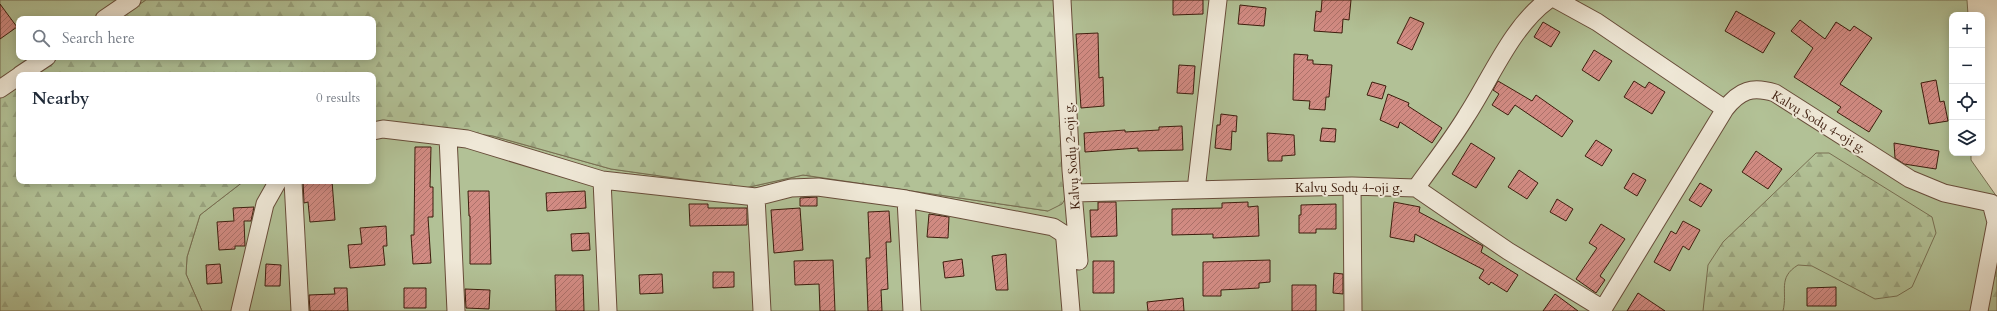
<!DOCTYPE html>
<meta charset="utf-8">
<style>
:root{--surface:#fff;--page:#f6f6f7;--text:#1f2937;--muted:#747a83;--line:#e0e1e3}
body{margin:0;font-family:Cardo,serif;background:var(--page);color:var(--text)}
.controls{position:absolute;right:12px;top:12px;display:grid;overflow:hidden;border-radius:8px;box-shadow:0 2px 10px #0003}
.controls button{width:36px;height:36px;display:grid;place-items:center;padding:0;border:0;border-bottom:1px solid var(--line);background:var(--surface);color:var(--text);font:20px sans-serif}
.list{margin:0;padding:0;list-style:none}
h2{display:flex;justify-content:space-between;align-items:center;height:52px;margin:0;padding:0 16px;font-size:17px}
h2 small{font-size:13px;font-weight:400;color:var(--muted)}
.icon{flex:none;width:22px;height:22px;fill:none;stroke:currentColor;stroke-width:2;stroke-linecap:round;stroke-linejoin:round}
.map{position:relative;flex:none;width:1997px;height:311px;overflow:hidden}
.search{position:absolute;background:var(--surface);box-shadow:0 2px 10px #0003;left:16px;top:16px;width:360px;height:44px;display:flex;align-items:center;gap:10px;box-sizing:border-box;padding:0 14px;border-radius:8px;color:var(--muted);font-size:15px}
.panel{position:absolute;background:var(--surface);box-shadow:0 2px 10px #0003;left:16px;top:72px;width:360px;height:112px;border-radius:8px}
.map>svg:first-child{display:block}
.green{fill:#b2c196;stroke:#786f52}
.forest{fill:url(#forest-firs);stroke:#786f52}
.building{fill:url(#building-hatch);stroke:#3d1d0d}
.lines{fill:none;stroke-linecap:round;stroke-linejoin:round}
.minor-casing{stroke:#684d3a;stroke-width:19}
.minor{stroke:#efe8d7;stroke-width:17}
.labels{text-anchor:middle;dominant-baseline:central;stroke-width:4;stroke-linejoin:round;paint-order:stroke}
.street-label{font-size:13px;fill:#3d1d0d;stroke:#efe8d7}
</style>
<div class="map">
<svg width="1997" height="311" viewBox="0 0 1997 311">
<defs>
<pattern id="forest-firs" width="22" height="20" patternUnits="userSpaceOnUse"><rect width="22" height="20" fill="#b2c196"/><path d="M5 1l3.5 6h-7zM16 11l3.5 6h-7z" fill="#9aa580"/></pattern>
<pattern id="building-hatch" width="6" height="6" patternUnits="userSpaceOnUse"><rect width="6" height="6" fill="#d28b83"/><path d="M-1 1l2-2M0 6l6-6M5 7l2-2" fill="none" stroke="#ac716a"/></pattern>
</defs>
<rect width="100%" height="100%" fill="#e7dcc2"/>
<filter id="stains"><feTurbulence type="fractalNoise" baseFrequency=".005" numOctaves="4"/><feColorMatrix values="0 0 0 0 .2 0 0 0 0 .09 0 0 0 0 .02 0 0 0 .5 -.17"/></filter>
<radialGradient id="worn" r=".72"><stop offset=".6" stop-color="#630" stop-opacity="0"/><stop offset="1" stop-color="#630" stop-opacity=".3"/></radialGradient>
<path class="green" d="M0 0H146L118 19H19V57H60L0 97Z
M1056 0H1967L1968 15H1952V153H1971V160L1997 197V238L1985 311H202L186 274 187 257 200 215 244 181H373V122L395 123 493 136 611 169 745 188 803 175 1048 211Z"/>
<path class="forest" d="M146 0H1056L1070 191 1062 204 1048 211 803 175 745 188 611 169 493 136 395 123 373 122V75H33L60 57H373V19H118Z
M19 84V181H244L200 215 187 257 186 274 202 311H0V97Z
M1816 153H1829L1932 217 1936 233 1912 287 1897 296 1875 299 1812 266 1798 265C1777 278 1788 291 1783 311H1703L1708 265 1723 242Z
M1997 238V311H1985Z"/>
<path class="building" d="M1173 0H1203V14L1173 15Z
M1322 0H1351L1349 20 1343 19 1342 33 1314 31 1316 11 1321 12Z
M0 4 17 27 0 39Z
M1240 5 1266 8 1264 26 1238 24Z
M1736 11 1775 33 1763 53 1725 31Z
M1410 17 1424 23 1412 50 1397 43Z
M1800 20 1825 39 1836 22 1850 31 1854 26 1872 38 1840 84 1882 111 1869 132 1837 112 1841 107 1794 77 1813 48 1791 31Z
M1543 22 1560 32 1551 47 1534 37Z
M1098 33 1099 78 1103 77 1104 106 1081 108 1076 34Z
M1594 50 1612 61 1599 81 1582 70Z
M1294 54 1308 55 1307 60H1313V64L1332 65 1329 97H1326L1325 110 1309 109 1310 101 1293 100Z
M1179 65 1195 66 1193 94 1177 93Z
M1936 80 1940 102 1944 101 1948 121 1929 124 1921 83Z
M1498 81 1532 101 1536 95 1573 121 1562 137 1515 105 1508 115 1492 105 1499 94 1493 90Z
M1634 81 1645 88 1649 82 1665 92 1652 114 1624 97Z
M1372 82 1386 86 1382 99 1367 95Z
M1388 94 1409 103 1408 106 1442 128 1432 143 1400 122 1398 128 1380 120Z
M1221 114 1237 116 1236 132 1232 131 1231 150 1215 148 1217 125H1220Z
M1182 126 1183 150 1138 151V148L1085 152 1084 133 1125 130V132L1159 130V127Z
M1322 128 1336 129 1335 142 1320 141Z
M1267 133 1294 135 1295 155 1282 156V161H1268Z
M1596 140 1612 150 1602 166 1585 156Z
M1471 143 1495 158 1476 188 1452 174Z
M1894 143 1939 151 1936 169 1904 164 1895 158Z
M415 147H431L430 187H433V217H428L431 263 413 264 411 235H414Z
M1756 151 1782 169 1768 189 1742 172Z
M1519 170 1538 183 1527 199 1508 187Z
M1633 173 1646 180 1637 196 1624 188Z
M303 181H332L335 220 310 222 308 202 304 203Z
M1700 183 1712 190 1701 207 1689 200Z
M468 191H489L491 264H470V216H469Z
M585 191 586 208 547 211 546 193Z
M817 197V206H800V198Z
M1557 199 1573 209 1566 221 1550 212Z
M1098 202H1116L1117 236 1091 237 1090 210H1098Z
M1248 202V207L1258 206 1259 236 1213 238V234L1172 235V209L1222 208V203Z
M1394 202 1420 207 1419 212 1483 246 1481 252 1518 275 1507 292 1491 282 1489 285 1479 278 1484 270 1415 234 1414 242 1390 237Z
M689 204H708V208H747V225L690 226Z
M1336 204V229H1316V233H1299V215H1301V205Z
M254 207 251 221H244L245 246H235V249L219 250 217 222 234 221 233 208Z
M800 208 803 250 774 253 771 210Z
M889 211 891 242H886L888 289 881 290 882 311H868L866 258H870L868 212Z
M929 214 949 217 948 238 927 237Z
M1683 221 1700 230 1689 250 1683 246 1670 271 1654 262 1671 231 1676 234Z
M1601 224 1625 239 1600 276 1605 280 1596 293 1576 279 1597 248 1589 243Z
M386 226 387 246H383L385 265 350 268 348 245 362 244 360 228Z
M589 233 590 250 572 251 571 234Z
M1006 254 1008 290H996L992 256Z
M962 259 964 276 945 278 943 262Z
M833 260 835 311H820L819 284 795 285 794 261Z
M1270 260V282L1259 283V288L1221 290V296H1203V262Z
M1093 261H1114V293H1093Z
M220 264 222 283 207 284 206 265Z
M266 264 281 265 280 286H265Z
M713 272H734V287L713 288Z
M1334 273 1343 274V294L1333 293Z
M662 274 663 293 640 294 639 275Z
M555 275H583L584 311H556Z
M1292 285H1316V311H1292Z
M1836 287V306H1807V288Z
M334 288H347L348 311H310L309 295 335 294Z
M404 288H426V308H404Z
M465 289 490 290 489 309 466 308Z
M1638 293 1665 311H1627Z
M1555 294 1578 311H1543Z
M1183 298 1184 311H1148L1147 302Z"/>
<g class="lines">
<defs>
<path id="minor" d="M1062 0 1071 170 1079 261
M1557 0 1597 22 1725 109
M104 19 132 0
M20 75 47 57
M0 89 19 76
M373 131 383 129 467 139 602 180 756 197 791 188 818 187 906 199 1053 227 1064 234 1065 240 1071 311
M448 137 456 311
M602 180 608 311
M293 181 300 311
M1352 186 1353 311
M1416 188C1433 164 1452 140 1467 115 1491 78 1512 26 1548 0
M1196 190 1218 0
M1074 193 1352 186 1416 188 1508 251 1603 309 1725 109C1740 90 1752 86 1775 93L1910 179 1944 193 1991 203 1996 222 1979 311
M756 197 762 311
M906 199 912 311
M240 311 265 204 278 181"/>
</defs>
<use href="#minor" class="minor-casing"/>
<use href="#minor" class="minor"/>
</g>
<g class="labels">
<g class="street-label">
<text transform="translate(1819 122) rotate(31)">Kalvų Sodų 4-oji g.</text>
<text transform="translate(1072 156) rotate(-94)">Kalvų Sodų 2-oji g.</text>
<text x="1349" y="188">Kalvų Sodų 4-oji g.</text>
</g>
</g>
<rect width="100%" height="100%" filter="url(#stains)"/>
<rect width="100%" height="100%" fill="url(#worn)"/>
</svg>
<div class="controls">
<button>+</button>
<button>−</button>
<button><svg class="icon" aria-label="locate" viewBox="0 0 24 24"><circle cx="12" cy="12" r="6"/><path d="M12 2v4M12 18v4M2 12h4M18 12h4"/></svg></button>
<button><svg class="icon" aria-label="layers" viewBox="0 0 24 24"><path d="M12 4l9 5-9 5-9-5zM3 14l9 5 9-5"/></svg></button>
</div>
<div class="search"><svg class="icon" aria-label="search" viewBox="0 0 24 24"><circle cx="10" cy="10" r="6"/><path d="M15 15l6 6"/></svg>Search here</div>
<section class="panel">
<h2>Nearby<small>0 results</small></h2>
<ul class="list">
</ul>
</section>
</div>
